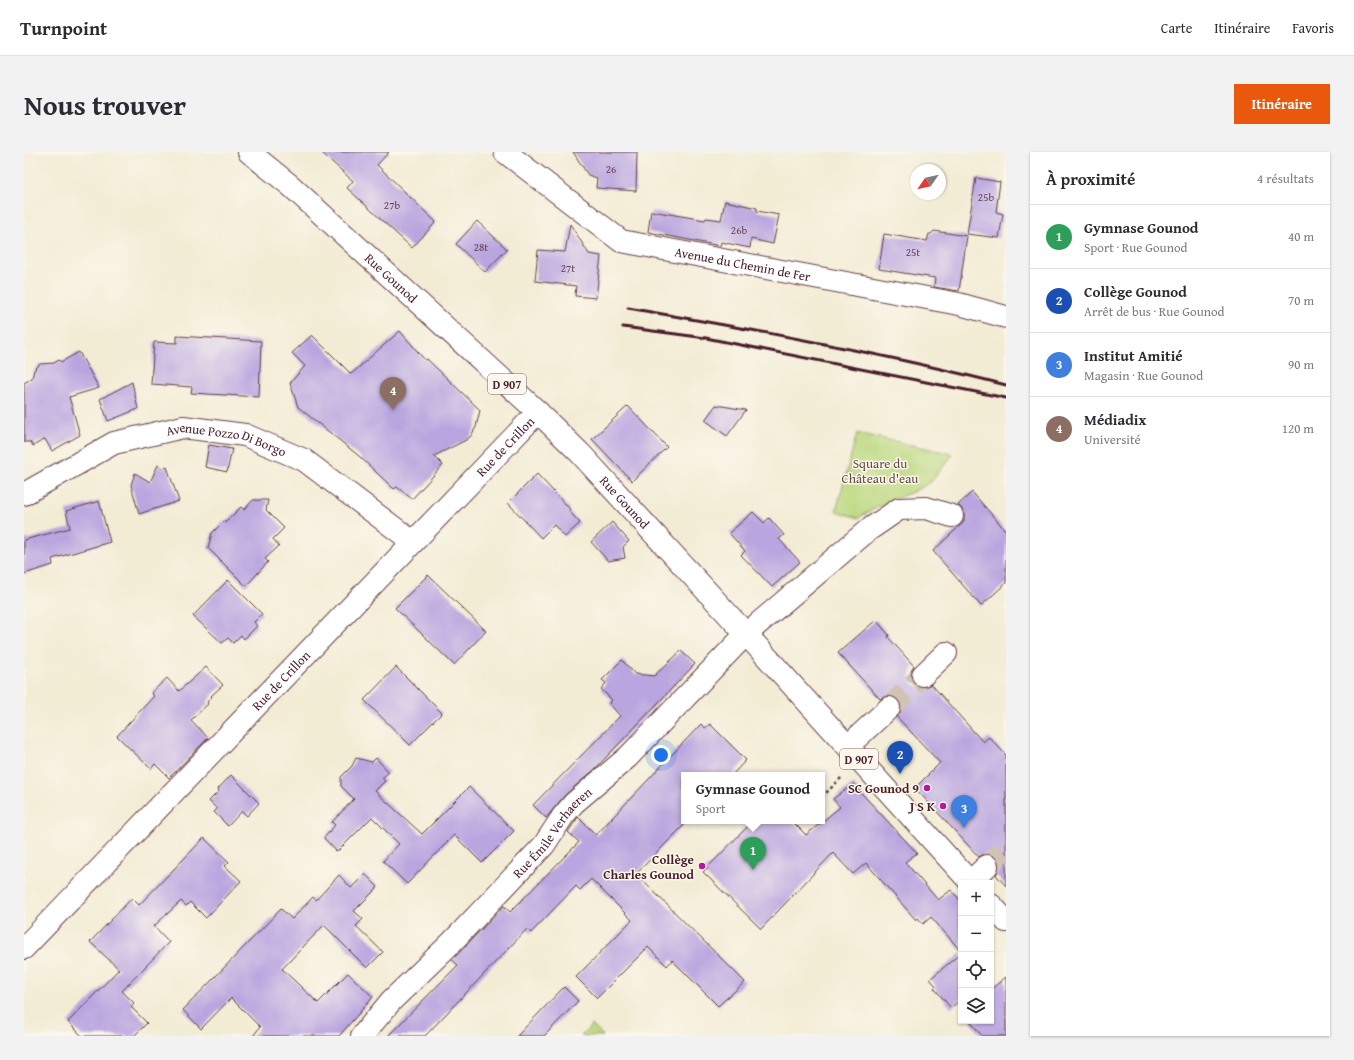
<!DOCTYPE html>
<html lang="fr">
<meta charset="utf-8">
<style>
:root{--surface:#fff;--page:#f2f2f3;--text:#2b2b33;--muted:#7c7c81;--line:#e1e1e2;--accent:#ea580c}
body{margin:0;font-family:"Gentium Book Plus",serif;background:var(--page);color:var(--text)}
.controls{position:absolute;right:12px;bottom:12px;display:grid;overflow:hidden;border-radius:0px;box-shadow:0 1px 3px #0004}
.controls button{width:36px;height:36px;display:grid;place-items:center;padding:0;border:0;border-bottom:1px solid var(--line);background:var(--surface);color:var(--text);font:20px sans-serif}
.compass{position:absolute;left:886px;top:12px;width:36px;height:36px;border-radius:50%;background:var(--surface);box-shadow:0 1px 3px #0004;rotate:236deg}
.you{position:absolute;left:637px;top:603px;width:14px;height:14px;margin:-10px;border:3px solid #fff;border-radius:50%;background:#1a73e8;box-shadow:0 0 0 6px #1a73e833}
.badge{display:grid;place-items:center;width:26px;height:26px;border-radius:50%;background:var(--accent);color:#fff;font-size:13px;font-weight:700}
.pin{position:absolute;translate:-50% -33px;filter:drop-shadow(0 1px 2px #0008)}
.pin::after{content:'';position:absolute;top:21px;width:14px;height:12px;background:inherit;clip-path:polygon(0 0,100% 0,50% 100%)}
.popup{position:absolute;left:657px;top:620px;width:144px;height:52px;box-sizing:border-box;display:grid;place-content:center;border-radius:0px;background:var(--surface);filter:drop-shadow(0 1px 3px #0005);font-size:13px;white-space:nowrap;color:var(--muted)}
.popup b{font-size:15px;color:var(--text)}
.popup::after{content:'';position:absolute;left:50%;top:100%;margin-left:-8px;border:8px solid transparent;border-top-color:var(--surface)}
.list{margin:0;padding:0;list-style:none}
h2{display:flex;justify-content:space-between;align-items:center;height:52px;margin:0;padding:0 16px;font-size:17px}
h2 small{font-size:13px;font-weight:400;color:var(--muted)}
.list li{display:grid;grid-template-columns:26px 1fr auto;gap:12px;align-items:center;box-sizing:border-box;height:64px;padding:0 16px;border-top:1px solid var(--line)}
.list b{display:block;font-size:15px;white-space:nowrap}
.list p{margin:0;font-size:13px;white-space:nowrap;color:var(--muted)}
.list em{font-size:13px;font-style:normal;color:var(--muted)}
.icon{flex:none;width:22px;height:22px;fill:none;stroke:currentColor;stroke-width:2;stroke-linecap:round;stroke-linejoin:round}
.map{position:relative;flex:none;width:982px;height:884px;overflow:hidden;border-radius:0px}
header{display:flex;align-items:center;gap:24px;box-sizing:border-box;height:56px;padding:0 20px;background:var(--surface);border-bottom:1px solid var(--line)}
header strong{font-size:19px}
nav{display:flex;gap:22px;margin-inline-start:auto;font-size:14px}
.intro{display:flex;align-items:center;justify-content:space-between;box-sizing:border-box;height:96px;padding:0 24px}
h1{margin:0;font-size:28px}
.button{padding:10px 18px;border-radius:0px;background:var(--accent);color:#fff;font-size:14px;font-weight:700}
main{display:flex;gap:24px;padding:0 24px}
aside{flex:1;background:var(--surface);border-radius:0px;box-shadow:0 1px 3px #0004}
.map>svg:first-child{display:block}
.green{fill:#bad77d;stroke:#827b54}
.building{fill:#b9a5df}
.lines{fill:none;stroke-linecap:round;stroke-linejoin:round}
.minor-tunnel{stroke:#d1c3b3;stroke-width:22;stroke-dasharray:22 11;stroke-linecap:butt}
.minor-casing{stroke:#633e44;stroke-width:24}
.major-casing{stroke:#633e44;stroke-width:24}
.path{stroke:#633e44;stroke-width:2.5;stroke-dasharray:3 3;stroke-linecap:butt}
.minor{stroke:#fff;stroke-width:22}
.major{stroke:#fff;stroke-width:22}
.rail{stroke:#4a1f2b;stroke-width:3}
.poi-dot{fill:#b5179e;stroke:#fbf7ec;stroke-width:1.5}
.labels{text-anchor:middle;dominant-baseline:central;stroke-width:3;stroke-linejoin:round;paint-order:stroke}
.number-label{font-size:11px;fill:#664058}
.shield{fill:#fbf7ec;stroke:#7f6065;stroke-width:1}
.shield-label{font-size:12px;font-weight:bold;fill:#4a1f2b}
.street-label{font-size:13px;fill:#4a1f2b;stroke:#fbf7ec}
.park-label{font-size:13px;fill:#664d40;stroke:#fbf7ec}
.poi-label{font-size:13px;font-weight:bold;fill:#4a1f2b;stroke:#fbf7ec;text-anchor:end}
</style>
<header>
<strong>Turnpoint</strong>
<nav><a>Carte</a><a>Itinéraire</a><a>Favoris</a></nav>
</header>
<div class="intro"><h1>Nous trouver</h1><a class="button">Itinéraire</a></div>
<main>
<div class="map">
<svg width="982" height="884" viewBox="0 0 982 884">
<rect width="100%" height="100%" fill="#fbf7ec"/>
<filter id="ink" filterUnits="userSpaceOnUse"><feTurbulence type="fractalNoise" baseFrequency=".025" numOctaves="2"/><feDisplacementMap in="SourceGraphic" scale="8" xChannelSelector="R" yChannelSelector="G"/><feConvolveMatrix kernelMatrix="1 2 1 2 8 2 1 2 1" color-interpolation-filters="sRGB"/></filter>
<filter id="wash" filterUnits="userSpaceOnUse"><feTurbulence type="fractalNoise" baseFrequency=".012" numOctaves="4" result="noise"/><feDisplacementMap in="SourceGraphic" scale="16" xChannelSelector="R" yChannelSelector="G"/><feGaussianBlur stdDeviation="0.9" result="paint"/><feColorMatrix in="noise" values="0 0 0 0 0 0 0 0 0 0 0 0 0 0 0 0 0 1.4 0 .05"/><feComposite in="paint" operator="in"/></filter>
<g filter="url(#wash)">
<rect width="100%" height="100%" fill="#f3ecd5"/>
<path class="green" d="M833 281 929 302 907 330 889 340 865 349 834 366 812 359Z
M568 873 579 884H557Z"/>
<g id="blocks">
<path class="building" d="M297 0H365L353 13 412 70 388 96 323 36 329 29Z
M549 0H613L612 39 572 36 573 26 564 23Z
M952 26 976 30 972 60 979 62 975 86 943 82Z
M701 49 733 56V59L755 63 749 92 727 87 726 96 697 90 696 94 624 80 627 59 681 68 682 66 697 68Z
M453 69 483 97 461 120 432 92Z
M546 72 565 102 577 104 572 146 551 144 552 134 511 129 514 98 541 100Z
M910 79 943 84 935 139 910 135 911 126 855 117 860 82 903 89 905 82H907Z
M376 179 401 208 403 207 456 258 452 275 447 284 442 288 410 304 419 313 388 347 373 335 370 337 335 304 274 255 266 231 281 214 268 201 288 183 327 222Z
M153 184 237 189 235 245 167 241 168 235 127 232 130 190 153 191Z
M55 200 75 236 45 245 56 283 28 299 21 287 9 294 6 290H0V231L8 226 10 218 16 212 30 211 35 208 37 210Z
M108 230 114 257 84 269 76 247Z
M692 253 722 258 703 284 681 268Z
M604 254 643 295 608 329 568 287Z
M185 293 208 297 203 320 181 315Z
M134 313 139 317 143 315 155 349 115 362 107 333 111 321 126 330Z
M513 322 546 357 545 359 556 371 541 385 530 373 517 386 484 351Z
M948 340 982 379V431L957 454 909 399 940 370V361L937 356 934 353Z
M229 348H244L242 358 260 376 249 387 255 394 241 407 244 410 222 434 184 396 188 381 200 369 201 371 217 355 220 358Z
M75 349 86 390 28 407 29 413 0 422V388L46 376 42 359Z
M729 360 740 371 745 366 760 383 755 387 776 410 748 435 717 403 721 399 705 381Z
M588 370 605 389 599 395 601 406 584 409 567 390Z
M404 423 462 479 430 513 371 456Z
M204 428 238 462 230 470 233 474 220 487 217 483 209 491 204 486 198 491 169 464Z
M852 468 865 483 864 485 890 514 887 519V526L890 532 896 535H902L907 532 959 590 965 585 982 603V734L972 723 975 717V712L972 706 966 702H960L955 705 891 636 916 611 873 565 877 559V553L874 548 868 544H862L856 547 814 501Z
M657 499 671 512 570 618 541 643 522 666 509 653 596 564 585 551 588 548 577 537 582 531 578 528 598 508 611 522 630 524Z
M182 515 199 533 187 544 188 545 183 550 184 552 167 568 184 586 145 626 131 612 127 617 93 584 130 544 127 541 143 526 155 539Z
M372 515 418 561 386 593 340 548Z
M677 572 681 576 686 572 722 608 708 623H660V673L612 722 721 830 694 854 648 808 643 814 624 795 573 846 552 825 608 768 567 727 556 738 552 734 507 781 503 777 401 884H364L434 813 428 808 480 754 486 760 555 690 544 680 554 665 572 683Z
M332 606 348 610 352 606 365 620 358 626 361 629 351 639 398 682 445 635 490 679 458 711 430 683 383 732 359 709 375 692 348 665 313 700 300 686 311 673 308 670 330 647 317 634V625L328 614Z
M207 623 235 651 223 664 218 659 204 674 190 660 193 657 185 649 195 639 194 637Z
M829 632 893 701 881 710 914 748 927 738 937 749V799L907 765 899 772 894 766 892 768 842 711 829 722 809 701 737 777 679 720 729 669H768L782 683 816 655 809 647Z
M180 686 205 710 201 714 217 729 182 766 166 750 162 754 157 749 130 774 145 790 98 839 110 851 107 855 123 871 110 884H58L44 870 95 817 66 790 108 746 115 753Z
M341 722 354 735 330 759 339 767 332 774 359 800 343 816 300 773 258 817 294 851 324 821 349 845 315 884H229L236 875 207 846 177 877 159 858 257 757 268 767 289 745 292 748 315 723 327 736Z
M937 801V847L927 856 910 836 912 834 906 827Z
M982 825V884H958L946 869H967V837Z
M540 835 554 849 520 884H493Z"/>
</g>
</g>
<g filter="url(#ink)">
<use href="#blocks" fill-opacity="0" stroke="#633e44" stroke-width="1"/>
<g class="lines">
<path class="minor-tunnel" d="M865 556 899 523
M963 714 982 695"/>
<defs>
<g id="minor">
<path id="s1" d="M481 0 597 89 935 152 982 165"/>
<path id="s2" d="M0 342 90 291 159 275 221 283 280 308 389 390"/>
<path d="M899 523 922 501"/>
<path d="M824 594 865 556"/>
<path d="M946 730 963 714"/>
<path id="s3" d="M0 796 514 260"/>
<path id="s4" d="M338 884 367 849 427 791 520 693 539 664 550 651 604 605 722 482 843 379 875 357 902 356 928 364"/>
</g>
<g id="major">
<path id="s5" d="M225 0 267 34 514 260 556 301 722 482 947 731"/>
<path d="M967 753 982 769"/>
</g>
</defs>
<use href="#minor" class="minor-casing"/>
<use href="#major" class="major-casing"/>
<path class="path" d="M798 645 819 624"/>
<use href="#minor" class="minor"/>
<use href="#major" class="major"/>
<path class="rail" d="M604 156C731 178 858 201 982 233
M599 175 682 186 982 246"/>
</g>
</g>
<g class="poi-dot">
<circle cx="903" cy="636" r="4"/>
<circle cx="919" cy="654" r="4"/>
<circle cx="678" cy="714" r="4"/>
</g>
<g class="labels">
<g class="number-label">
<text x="587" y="17">26</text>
<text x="962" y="45">25b</text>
<text x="368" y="53">27b</text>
<text x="715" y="78">26b</text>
<text x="457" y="95">28t</text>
<text x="889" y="100">25t</text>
<text x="544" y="116">27t</text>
</g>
<g class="shield">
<rect x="464" y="222" width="38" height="20" rx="3"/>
<rect x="816" y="597" width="38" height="20" rx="3"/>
</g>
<g class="shield-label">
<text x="483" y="232">D 907</text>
<text x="835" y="607">D 907</text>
</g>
<g class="street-label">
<text stroke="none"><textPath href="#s1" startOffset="270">Avenue du Chemin de Fer</textPath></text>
<text stroke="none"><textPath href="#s5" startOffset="190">Rue Gounod</textPath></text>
<text stroke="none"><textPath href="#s2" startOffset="219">Avenue Pozzo Di Borgo</textPath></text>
<text stroke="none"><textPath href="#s3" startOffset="695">Rue de Crillon</textPath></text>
<text stroke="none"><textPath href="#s5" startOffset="514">Rue Gounod</textPath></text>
<text stroke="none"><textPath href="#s3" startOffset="371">Rue de Crillon</textPath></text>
<text stroke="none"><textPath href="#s4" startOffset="279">Rue Émile Verhaeren</textPath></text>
</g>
<g class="park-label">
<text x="856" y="311">Square du<tspan x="856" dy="15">Château d'eau</tspan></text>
</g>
<g class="poi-label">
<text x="895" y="636">SC Gounod 9</text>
<text x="911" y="654">J S K</text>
<text x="670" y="707">Collège<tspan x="670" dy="15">Charles Gounod</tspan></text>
</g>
</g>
</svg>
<div class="controls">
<button>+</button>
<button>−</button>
<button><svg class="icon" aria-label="locate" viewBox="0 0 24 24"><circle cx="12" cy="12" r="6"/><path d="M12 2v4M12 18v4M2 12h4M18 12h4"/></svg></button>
<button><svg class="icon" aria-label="layers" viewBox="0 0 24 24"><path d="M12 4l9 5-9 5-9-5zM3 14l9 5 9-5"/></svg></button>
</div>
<svg class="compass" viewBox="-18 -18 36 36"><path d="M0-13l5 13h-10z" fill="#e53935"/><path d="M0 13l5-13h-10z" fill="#7c7c81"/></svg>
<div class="you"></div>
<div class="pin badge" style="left:729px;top:718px;background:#2e9e5b">1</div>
<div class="popup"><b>Gymnase Gounod</b>Sport</div>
<div class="pin badge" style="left:876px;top:622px;background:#1a4fb4">2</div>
<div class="pin badge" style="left:940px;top:676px;background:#3f7fe0">3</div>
<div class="pin badge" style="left:369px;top:258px;background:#8d6e63">4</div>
</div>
<aside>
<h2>À proximité<small>4 résultats</small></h2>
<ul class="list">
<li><span class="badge" style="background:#2e9e5b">1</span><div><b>Gymnase Gounod</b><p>Sport · Rue Gounod</p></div><em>40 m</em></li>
<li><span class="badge" style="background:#1a4fb4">2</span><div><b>Collège Gounod</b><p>Arrêt de bus · Rue Gounod</p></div><em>70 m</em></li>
<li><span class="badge" style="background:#3f7fe0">3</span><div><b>Institut Amitié</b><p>Magasin · Rue Gounod</p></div><em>90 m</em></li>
<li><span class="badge" style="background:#8d6e63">4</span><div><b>Médiadix</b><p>Université</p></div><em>120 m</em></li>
</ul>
</aside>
</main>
